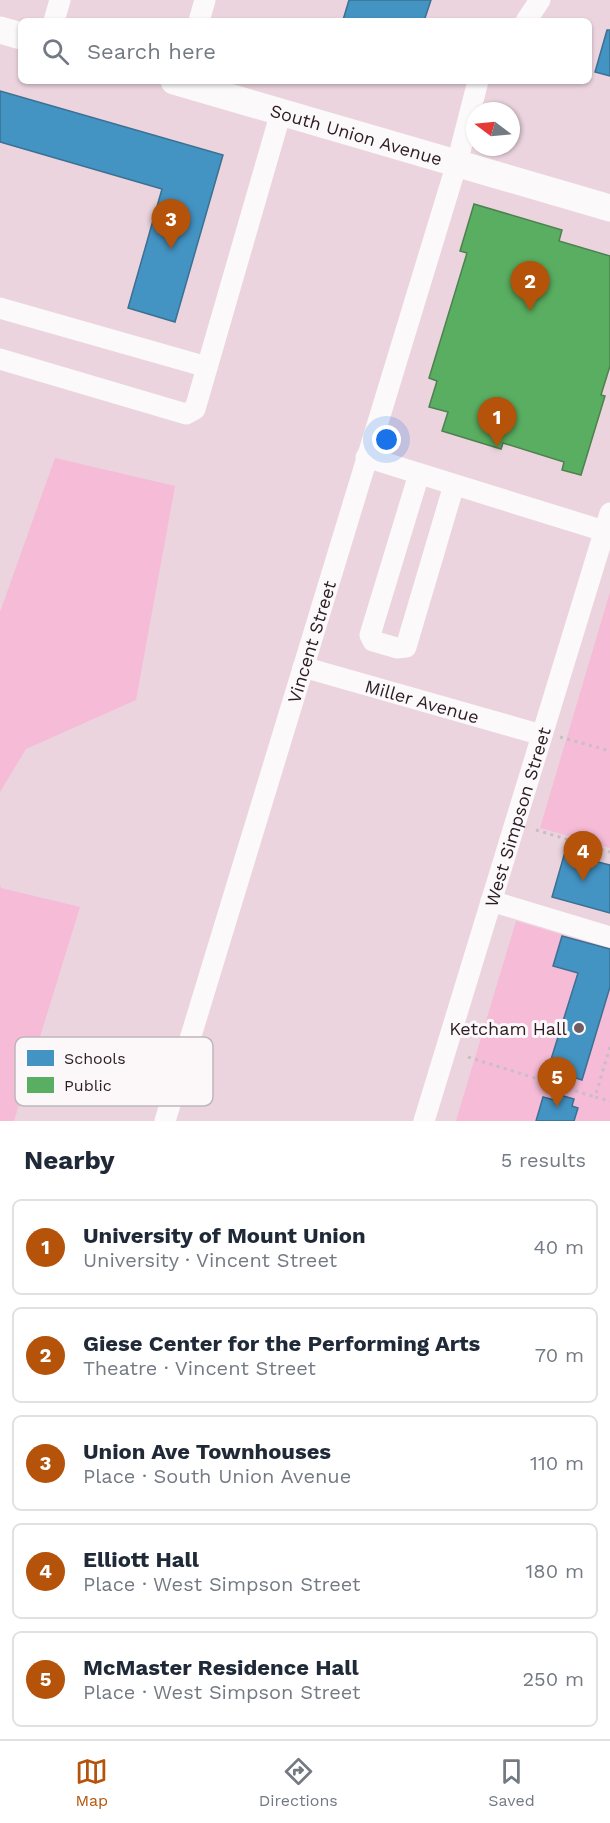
<!DOCTYPE html>
<meta charset="utf-8">
<style>
:root{--surface:#fff;--page:#f2f2f3;--text:#1f2937;--muted:#747a83;--line:#e0e1e3;--accent:#b45309}
body{margin:0;font-family:"Work Sans",sans-serif;background:var(--page);color:var(--text)}
.compass{position:absolute;left:466px;top:102px;width:54px;height:54px;border-radius:50%;background:var(--surface);box-shadow:0 2px 4px #0004;rotate:286deg}
.you{position:absolute;left:387px;top:440px;width:21px;height:21px;margin:-15px;border:4px solid #fff;border-radius:50%;background:#1a73e8;box-shadow:0 0 0 9px #1a73e833}
.badge{display:grid;place-items:center;width:39px;height:39px;border-radius:50%;background:var(--accent);color:#fff;font-size:20px;font-weight:700}
.pin{position:absolute;translate:-50% -50px;filter:drop-shadow(0 2px 3px #0008)}
.pin::after{content:'';position:absolute;top:32px;width:21px;height:18px;background:inherit;clip-path:polygon(0 0,100% 0,50% 100%)}
.list{margin:0;padding:0;list-style:none}
h2{display:flex;justify-content:space-between;align-items:center;height:78px;margin:0;padding:0 24px;font-size:26px}
h2 small{font-size:20px;font-weight:400;color:var(--muted)}
.list li{display:grid;grid-template-columns:39px 1fr auto;gap:18px;align-items:center;box-sizing:border-box;height:96px;margin:0 12px 12px;padding:0 12px;border:2px solid var(--line);border-radius:9px}
.list b{display:block;font-size:22px;white-space:nowrap}
.list p{margin:0;font-size:20px;white-space:nowrap;color:var(--muted)}
.list em{font-size:20px;font-style:normal;color:var(--muted)}
.icon{flex:none;width:33px;height:33px;fill:none;stroke:currentColor;stroke-width:2;stroke-linecap:round;stroke-linejoin:round}
.map{position:relative;flex:none;width:610px;height:1121px;overflow:hidden}
.search{position:absolute;background:var(--surface);box-shadow:0 2px 4px #0004;left:18px;right:18px;top:18px;height:66px;display:flex;align-items:center;gap:15px;box-sizing:border-box;padding:0 21px;border-radius:9px;color:var(--muted);font-size:22px}
.sheet{height:618px;background:var(--surface)}
nav{display:flex;justify-content:space-around;align-items:center;box-sizing:border-box;height:84px;border-top:2px solid var(--line);background:var(--surface);font-size:16px;color:var(--muted)}
nav a{display:grid;justify-items:center;gap:3px}
nav .on{color:var(--accent)}
.map>svg:first-child{display:block}
.green{fill:#f5bbd7}
.schools{fill:#4393c3;stroke:#3c7093;stroke-width:1.5}
.public{fill:#5aae61;stroke:#4c824f;stroke-width:1.5}
.lines{fill:none;stroke-linecap:round;stroke-linejoin:round}
.path{stroke:#c7bfc2;stroke-width:3;stroke-dasharray:3 4.5;stroke-linecap:butt}
.minor{stroke:#fcf9fa;stroke-width:21}
.major{stroke:#fcf9fa;stroke-width:27}
.poi-dot{fill:#6f5d65;stroke:#fcf8fa;stroke-width:2}
.labels{text-anchor:middle;dominant-baseline:central;stroke-width:6;stroke-linejoin:round;paint-order:stroke}
.street-label{font-size:18px;fill:#2c1d24;stroke:#fcf8fa}
.poi-label{font-size:18px;fill:#2c1d24;stroke:#fcf8fa;text-anchor:end}
.key{fill:#fcf8fa;stroke:#beb6ba;stroke-width:1.5}
.key-label{font-size:16px;fill:#2c1d24}
</style>
<div class="map">
<svg width="610" height="1121" viewBox="0 0 610 1121">
<rect width="100%" height="100%" fill="#ebd4de"/>
<path class="green" d="M55 458 175 486 136 700 26 749 0 792V612Z
M610 592V848L540 828Z
M0 884 1 888 80 907 14 1121H0Z
M516 921 610 949V1121H456Z"/>
<path class="schools" d="M349 0H431L424 21H348L343 20Z
M607 30H610V76L595 72Z
M0 91 223 155 175 322 128 308 162 189 0 142Z
M567 845 600 855 598 862 610 865V913L552 897Z
M562 936 610 949V987L582 1080 548 1069 578 973 553 966Z
M560 1095 574 1099 572 1106 578 1108 574 1121H536L543 1097 558 1101Z"/>
<path class="public" d="M474 204 562 230 559 241 610 256V366L601 395 605 396 581 475 562 470 564 462 503 443 501 449 442 431 448 412 429 407 437 381 429 378 467 253 460 251Z"/>
<g class="lines">
<path class="path" d="M560 737 610 751
M536 830 610 852
M610 1047 595 1097 610 1101
M468 1057 595 1097"/>
<g class="minor">
<path d="M54 21 60 0"/>
<path d="M199 21 205 0"/>
<path d="M526 21 540 0"/>
<path d="M0 308 207 367"/>
<path d="M0 359 186 414 195 409 281 112"/>
<path d="M366 457 604 531"/>
<path d="M419 474 370 635 373 641 397 648 406 647 454 485"/>
<path id="s1" d="M303 667 542 735"/>
<path d="M491 901 610 937"/>
<path id="s2" d="M165 1121 457 163 478 81"/>
<path id="s3" d="M424 1121 610 513"/>
</g>
<g class="major">
<path d="M0 30 21 36"/>
<path id="s4" d="M174 81 610 208"/>
</g>
</g>
<circle class="poi-dot" cx="579" cy="1028" r="6"/>
<g class="labels">
<g class="street-label">
<text stroke="none"><textPath href="#s4" startOffset="190">South Union Avenue</textPath></text>
<text stroke="none"><textPath href="#s2" startOffset="501">Vincent Street</textPath></text>
<text stroke="none"><textPath href="#s1" startOffset="124">Miller Avenue</textPath></text>
<text stroke="none"><textPath href="#s3" startOffset="318">West Simpson Street</textPath></text>
</g>
<g class="poi-label">
<text x="567" y="1028">Ketcham Hall</text>
</g>
</g>
<rect x="15" y="1037" width="198" height="69" rx="9" class="key"/>
<rect x="27" y="1050" width="27" height="16" fill="#4393c3"/>
<rect x="27" y="1077" width="27" height="16" fill="#5aae61"/>
<g class="key-label">
<text x="64" y="1064">Schools</text>
<text x="64" y="1091">Public</text>
</g>
</svg>
<svg class="compass" viewBox="-18 -18 36 36"><path d="M0-13l5 13h-10z" fill="#e53935"/><path d="M0 13l5-13h-10z" fill="#747a83"/></svg>
<div class="you"></div>
<div class="pin badge" style="left:497px;top:447px">1</div>
<div class="pin badge" style="left:530px;top:311px">2</div>
<div class="pin badge" style="left:171px;top:249px">3</div>
<div class="pin badge" style="left:583px;top:881px">4</div>
<div class="pin badge" style="left:557px;top:1107px">5</div>
<div class="search"><svg class="icon" aria-label="search" viewBox="0 0 24 24"><circle cx="10" cy="10" r="6"/><path d="M15 15l6 6"/></svg>Search here</div>
</div>
<section class="sheet">
<h2>Nearby<small>5 results</small></h2>
<ul class="list">
<li><span class="badge">1</span><div><b>University of Mount Union</b><p>University · Vincent Street</p></div><em>40 m</em></li>
<li><span class="badge">2</span><div><b>Giese Center for the Performing Arts</b><p>Theatre · Vincent Street</p></div><em>70 m</em></li>
<li><span class="badge">3</span><div><b>Union Ave Townhouses</b><p>Place · South Union Avenue</p></div><em>110 m</em></li>
<li><span class="badge">4</span><div><b>Elliott Hall</b><p>Place · West Simpson Street</p></div><em>180 m</em></li>
<li><span class="badge">5</span><div><b>McMaster Residence Hall</b><p>Place · West Simpson Street</p></div><em>250 m</em></li>
</ul>
</section>
<nav>
<a class="on"><svg class="icon" aria-label="map" viewBox="0 0 24 24"><path d="M3 6l6-2 6 2 6-2v14l-6 2-6-2-6 2zM9 4v14M15 6v14"/></svg>Map</a>
<a><svg class="icon" aria-label="directions" viewBox="0 0 24 24"><path d="M12 3l9 9-9 9-9-9zM9 14v-3h6M13 9l2 2-2 2"/></svg>Directions</a>
<a><svg class="icon" aria-label="saved" viewBox="0 0 24 24"><path d="M7 4h10v16l-5-4-5 4z"/></svg>Saved</a>
</nav>
